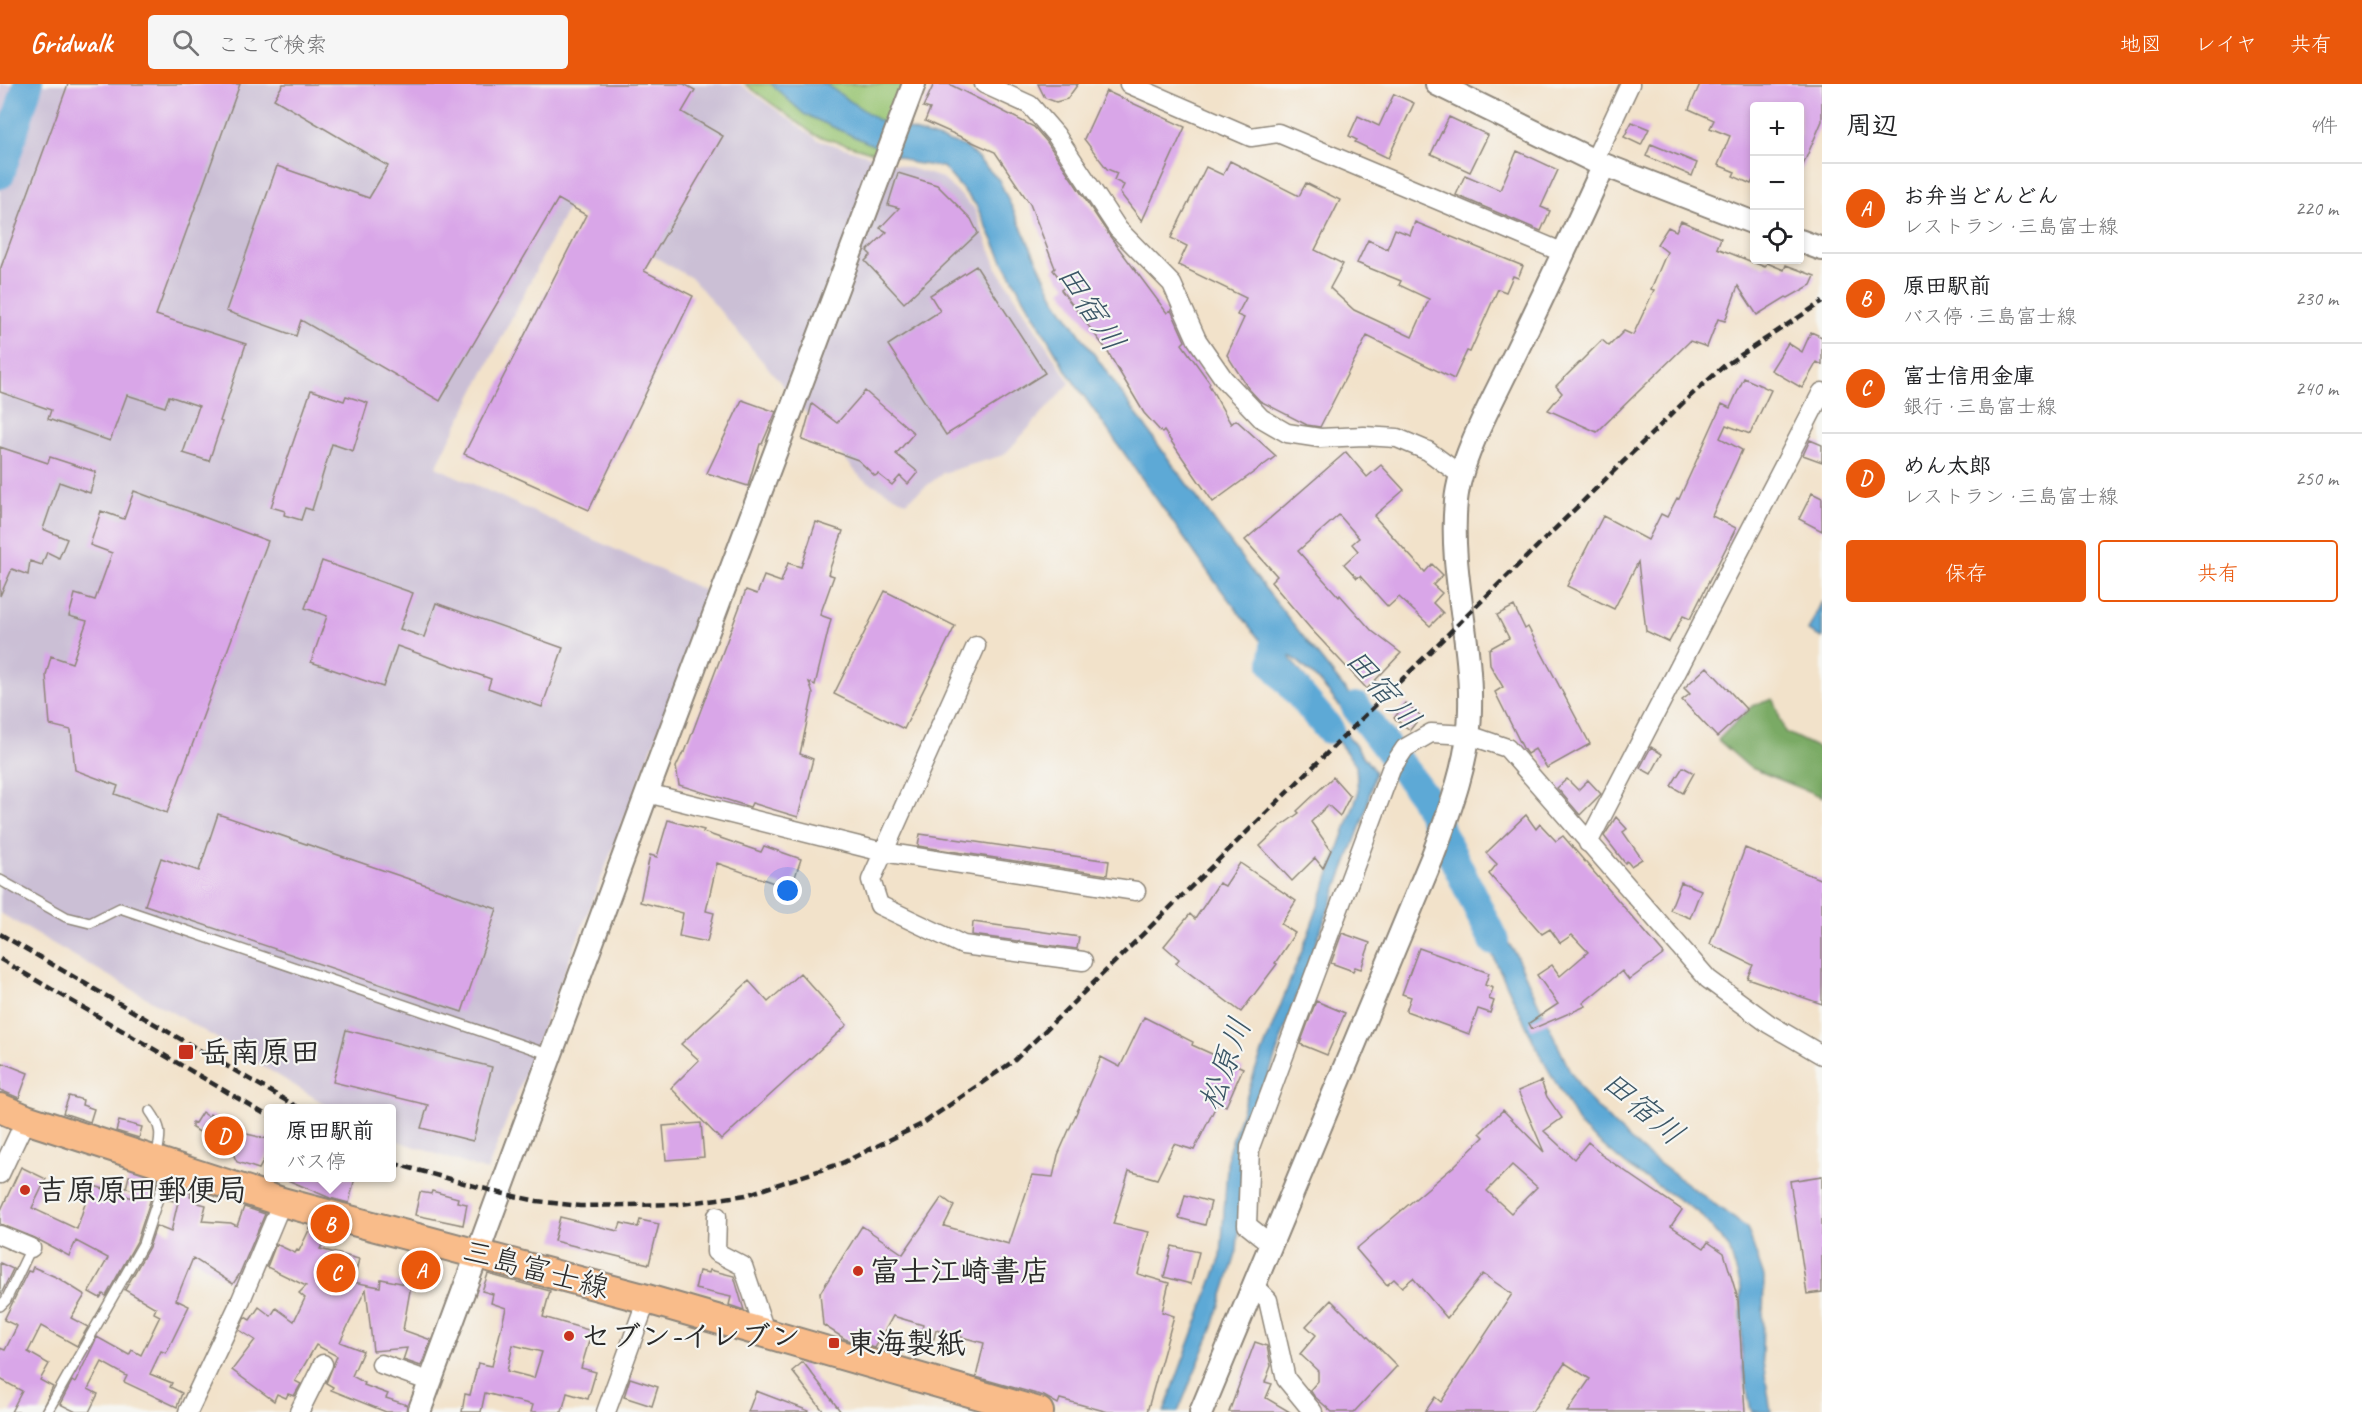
<!DOCTYPE html>
<html lang="ja">
<meta charset="utf-8">
<style>
:root{--surface:#fff;--page:#f6f6f6;--text:#202124;--muted:#757577;--line:#e0e0e0;--accent:#ea580c}
body{margin:0;font-family:Caveat,"Klee One",sans-serif;background:var(--page);color:var(--text)}
.controls{position:absolute;right:18px;top:18px;display:grid;overflow:hidden;border-radius:6px;box-shadow:0 3px 9px #0003}
.controls button{width:54px;height:54px;display:grid;place-items:center;padding:0;border:0;border-bottom:2px solid var(--line);background:var(--surface);color:var(--text);font:30px sans-serif}
.you{position:absolute;left:788px;top:807px;width:21px;height:21px;margin:-15px;border:4px solid #fff;border-radius:50%;background:#1a73e8;box-shadow:0 0 0 9px #1a73e833}
.badge{display:grid;place-items:center;width:39px;height:39px;border-radius:50%;background:var(--accent);color:#fff;font-size:20px;font-weight:700}
.pin{position:absolute;translate:-50% -50%;border:3px solid #fff;box-shadow:0 2px 6px #0006}
.popup{position:absolute;left:264px;top:1020px;width:132px;height:78px;box-sizing:border-box;display:grid;place-content:center;border-radius:6px;background:var(--surface);filter:drop-shadow(0 2px 4px #0005);font-size:20px;white-space:nowrap;color:var(--muted)}
.popup b{font-size:22px;color:var(--text)}
.popup::after{content:'';position:absolute;left:50%;top:100%;margin-left:-12px;border:12px solid transparent;border-top-color:var(--surface)}
.list{margin:0;padding:0;list-style:none}
h2{display:flex;justify-content:space-between;align-items:center;height:78px;margin:0;padding:0 24px;font-size:26px}
h2 small{font-size:20px;font-weight:400;color:var(--muted)}
.list li{display:grid;grid-template-columns:39px 1fr auto;gap:18px;align-items:center;box-sizing:border-box;height:90px;padding:0 24px;border-top:2px solid var(--line)}
.list b{display:block;font-size:22px;white-space:nowrap}
.list p{margin:0;font-size:20px;white-space:nowrap;color:var(--muted)}
.list em{font-size:20px;font-style:normal;color:var(--muted)}
.actions{display:flex;gap:12px;padding:18px 24px}
.actions a{flex:1;padding:14px 0;border:2px solid var(--accent);border-radius:6px;text-align:center;font-size:21px;color:var(--accent)}
.actions .main{background:var(--accent);color:#fff}
.icon{flex:none;width:33px;height:33px;fill:none;stroke:currentColor;stroke-width:2;stroke-linecap:round;stroke-linejoin:round}
.map{position:relative;flex:none;width:1822px;height:1328px;overflow:hidden}
header{display:flex;align-items:center;gap:36px;box-sizing:border-box;height:84px;padding:0 30px;background:var(--accent);color:#fff}
header strong{font-size:28px}
nav{display:flex;gap:33px;margin-inline-start:auto;font-size:21px}
.search{width:420px;height:54px;background:var(--page);display:flex;align-items:center;gap:15px;box-sizing:border-box;padding:0 21px;border-radius:6px;color:var(--muted);font-size:22px}
main{display:flex}
aside{flex:1;background:var(--surface)}
.map>svg:first-child{display:block}
.industrial{fill:#cbbfd5}
.green{fill:#99c573;stroke:#62784f;stroke-width:1.5}
.forest{fill:#7aaa65;stroke:#526a48;stroke-width:1.5}
.water{fill:#5da9d6;stroke:#446a80;stroke-width:1.5}
.lines{fill:none;stroke-linecap:round;stroke-linejoin:round}
.river{stroke:#5da9d6;stroke-width:30}
.building{fill:#d9a6e8;fill-rule:evenodd}
.service-casing{stroke:#8e867a;stroke-width:12}
.minor-casing{stroke:#8e867a;stroke-width:21}
.tertiary-casing{stroke:#8e867a;stroke-width:26}
.primary-casing{stroke:#8e867a;stroke-width:32}
.service{stroke:#fff;stroke-width:9}
.minor{stroke:#fff;stroke-width:18}
.tertiary{stroke:#fff;stroke-width:22}
.primary{stroke:#f9bc8a;stroke-width:28}
.rail{stroke:#2b2b2b;stroke-width:4.5;stroke-dasharray:9 4.5;stroke-linecap:butt}
.poi-dot{fill:#c8321e;stroke:#f6f6f2;stroke-width:2}
.labels{text-anchor:middle;dominant-baseline:central;stroke-width:4.5;stroke-linejoin:round;paint-order:stroke}
.poi-label{font-size:30px;font-weight:bold;fill:#2b2b2b;stroke:#f6f6f2;text-anchor:start}
.street-label{font-size:30px;fill:#2b2b2b;stroke:#f6f6f2}
.water-label{font-size:32px;font-style:italic;fill:#3c5767;stroke:#f6f6f2}
</style>
<header>
<strong>Gridwalk</strong>
<div class="search"><svg class="icon" aria-label="search" viewBox="0 0 24 24"><circle cx="10" cy="10" r="6"/><path d="M15 15l6 6"/></svg>ここで検索</div>
<nav><a>地図</a><a>レイヤ</a><a>共有</a></nav>
</header>
<main>
<div class="map">
<svg width="1822" height="1328" viewBox="0 0 1822 1328">
<rect width="100%" height="100%" fill="#f6f6f2"/>
<filter id="ink" filterUnits="userSpaceOnUse"><feTurbulence type="fractalNoise" baseFrequency=".0167" numOctaves="2"/><feDisplacementMap in="SourceGraphic" scale="12" xChannelSelector="R" yChannelSelector="G"/><feConvolveMatrix kernelMatrix="1 2 1 2 8 2 1 2 1" color-interpolation-filters="sRGB"/></filter>
<filter id="wash" filterUnits="userSpaceOnUse"><feTurbulence type="fractalNoise" baseFrequency=".008" numOctaves="4" result="noise"/><feDisplacementMap in="SourceGraphic" scale="24" xChannelSelector="R" yChannelSelector="G"/><feGaussianBlur stdDeviation="1.35" result="paint"/><feColorMatrix in="noise" values="0 0 0 0 0 0 0 0 0 0 0 0 0 0 0 0 0 1.4 0 .05"/><feComposite in="paint" operator="in"/></filter>
<g filter="url(#wash)">
<rect width="100%" height="100%" fill="#f2e2ca"/>
<path class="industrial" d="M0 0H740L818 56 942 94 974 124 997 184 1070 299 1004 371 943 389 906 418 861 394 693 195 568 123 436 383 712 510 487 1087 392 1055V1024H331L237 966 0 829Z"/>
<path class="green" d="M745 0H903L877 70 815 51Z"/>
<path class="forest" d="M1773 615 1785 648 1822 666V713L1749 683 1718 656 1752 622Z"/>
<path class="water" d="M771 0H825L878 36 966 63 999 96 1055 215 1164 369 1252 488 1378 647 1384 681C1359 649 1320 589 1287 570L1375 688 1364 733 1310 874 1244 1061 1237 1167 1212 1246 1178 1328H1164L1221 1173 1228 1069 1255 987 1308 851 1358 710 1356 681 1213 495 1067 288 1005 181 976 121 943 83 913 79 804 30Z
M1822 517V554L1808 547Z
M1481 817 1515 869 1570 987 1586 1012 1615 1042 1645 1069 1747 1144 1764 1193 1762 1272 1771 1328H1752L1750 1322 1742 1280 1741 1203 1729 1164 1699 1129 1627 1082 1580 1042 1539 969 1470 823Z"/>
<g class="lines">
<path class="river" d="M0 90 28 0
M1276 544 1274 580 1329 645
M1356 623 1423 711 1494 857"/>
</g>
<g id="blocks">
<path class="building" d="M68 0H240L156 231 246 260 220 337 222 338 209 377 183 369 199 322 169 312 165 323 127 311 110 357 48 335 51 326 0 308V186Z
M283 0H684L695 6 682 28 723 52 644 187 693 212 589 426 464 370 586 131 558 115 440 317 301 236 296 252 226 227 277 82 369 114 388 82 274 15Z
M934 0H949L1034 43 1047 58 1109 151 1167 229 1171 226 1185 257 1182 260 1210 299 1209 301 1231 340 1236 336 1276 372 1213 418 1164 347 1162 349 1144 329 1106 265 1061 206 1066 202 1053 186 1055 184 1030 120 995 68 925 37 930 25 923 23Z
M1038 0H1078L1067 15 1056 18 1045 14Z
M1700 0H1822V37L1800 88V22H1755V92L1751 100 1733 92 1735 88 1718 81 1730 52 1710 44 1714 36 1689 25Z
M1106 7 1185 43 1142 137 1120 109 1124 101 1114 96 1117 89 1107 85 1084 55Z
M1394 10 1414 19 1388 74 1355 58 1357 56 1349 52 1358 32 1379 42Z
M1449 33 1488 51 1470 88 1431 70Z
M1632 38 1649 45 1641 61 1624 53Z
M1651 60 1697 79 1692 92 1646 72Z
M1517 67 1558 86 1541 123 1550 127 1541 147 1456 111 1465 91 1500 106Z
M1230 77 1299 112 1306 99 1340 116 1315 166 1343 180 1330 204 1354 226 1412 253 1429 215 1399 201 1401 197 1357 179 1368 156 1387 165 1395 145 1410 151 1415 138 1523 182 1518 194 1513 192 1506 208 1498 205 1470 268 1467 267 1454 295 1367 252 1320 343 1307 341 1260 317 1248 304 1227 271 1244 234 1237 231 1246 214 1178 181 1187 162 1171 154 1206 83 1223 91Z
M898 89 937 101 971 135 978 149 904 219 865 177 871 171 867 167 887 148 880 144 899 124 888 121Z
M1681 137 1721 154 1717 164 1765 183 1767 179 1784 186 1786 181 1815 192 1811 201 1788 214 1786 213 1757 231 1738 202 1725 237 1718 235 1707 263 1690 257 1597 348 1548 326 1562 309 1556 302 1602 256 1609 262 1624 247 1633 251 1654 206 1651 205 1667 168 1657 160 1668 143 1676 147Z
M976 182 1045 289 946 351 888 261 940 227 930 211Z
M1811 248 1822 253V281L1817 278 1802 304 1771 286 1788 259 1802 268Z
M1744 294 1771 306 1750 350 1726 341 1720 354 1742 366 1712 432 1736 444 1690 535 1683 532 1669 558 1646 547 1638 478 1614 525 1567 502 1603 432 1648 456 1661 430 1667 433 1677 414 1679 415 1722 320 1730 324Z
M311 306 344 317 346 312 368 319 353 367 332 360 312 426 305 424 301 436 284 431 285 427 271 423Z
M865 307 914 349 896 370 918 388 908 400 900 392 892 401 878 390 875 392 858 376 802 356 812 320 837 339Z
M742 316 776 328 762 360H760L748 402 707 389Z
M1810 356 1822 361V378L1803 371Z
M0 363 48 379 50 373 96 388 90 409 59 398 43 445 67 455 59 474 47 468 42 481 30 477 28 491 12 485 0 512Z
M1346 368 1367 393 1381 381 1404 406 1374 432 1425 488 1432 480 1443 491 1433 501 1442 509 1433 519 1443 529 1430 542 1399 513 1388 523 1360 492 1357 494 1344 480 1358 467 1352 460 1359 454 1339 431 1298 467 1339 513 1340 511 1372 547 1401 569 1367 605 1310 544 1271 498 1277 492 1245 456Z
M134 407 268 457 167 729 115 710 118 702 75 686 71 646 50 641 46 591 51 572 72 579 87 537 69 532 75 510 95 516 112 469 90 461 101 427 124 435Z
M1812 409 1822 414V447L1799 435Z
M816 438 843 447 828 490 834 492 820 531 831 535 815 601 809 598 813 610 800 670 813 675 798 733 752 719 750 723 679 701 676 683 683 668H685L746 506 757 510 764 492 781 498 788 479 801 483Z
M322 477 413 509 400 545 424 553 436 519 563 564 542 623 488 604 491 595 397 562 383 603 311 578 327 532 305 524Z
M885 507 955 542 904 645 834 610Z
M1514 522 1525 545 1528 543 1590 660 1547 684 1535 665 1527 670 1524 666 1495 608 1503 603 1490 581 1489 565 1509 554 1497 531Z
M1707 583 1747 626 1717 653 1682 616 1690 610 1684 604Z
M1406 619 1421 632 1410 646 1394 634Z
M1651 663 1662 670 1651 690 1640 684Z
M1683 683 1694 689 1683 709 1671 702Z
M1333 693 1350 712 1340 732 1328 721 1311 738 1331 766 1323 784 1315 774 1292 797 1260 762 1281 742 1299 729 1297 727Z
M1567 695 1578 706 1588 696 1601 710 1580 731 1557 704Z
M218 730 497 825 462 928 145 821 161 774 199 787Z
M1526 731 1536 745 1540 740 1556 757 1563 752 1664 870 1629 896 1622 887 1583 919 1586 922 1532 945 1529 939 1558 920 1537 891 1552 881 1560 892 1588 868 1572 851 1560 859 1550 845 1542 850 1489 790 1497 780 1486 769Z
M1616 733 1627 745 1623 748 1642 775 1631 782 1627 777 1625 779 1604 752Z
M668 736 704 746 703 748 761 768 764 762 801 775 791 805 717 779 706 827 714 829 707 858 679 852 683 829 640 818 650 771 657 773Z
M920 750 1109 777 1107 791 918 762Z
M1745 764 1822 796V920L1747 894 1753 881 1710 860Z
M1240 779 1296 817 1281 840 1295 849 1275 879 1277 880 1241 928 1176 879 1179 875 1164 862 1190 830 1195 835 1219 799 1225 802Z
M1681 798 1701 806 1690 834 1670 826Z
M973 838 1079 853 1077 865 972 851Z
M1342 849 1370 859 1361 885 1355 883 1353 887 1331 879Z
M1419 864 1489 889 1485 901 1493 904 1489 915 1494 917 1490 929 1478 925 1469 950 1406 927 1411 913 1402 910Z
M800 889 847 941 721 1056 671 1004 699 976 681 960 749 897 768 918Z
M1316 917 1345 929 1327 971 1300 960Z
M1144 933 1193 958 1192 961 1243 984 1226 1022 1218 1018 1194 1066 1174 1060 1157 1095 1129 1087 1113 1140 1149 1148 1138 1190 1169 1199 1162 1228 1174 1232 1147 1328H1108L1060 1315 1058 1320 1044 1312 976 1293 984 1259 936 1246 934 1255 921 1250 923 1241 893 1232 875 1264 845 1255 823 1241 820 1209 862 1142 903 1170 942 1113 954 1122 944 1142 1009 1160 1032 1091 1053 1093 1058 1071 1101 973 1120 983Z
M346 946 492 983 473 1057 421 1044 428 1021 333 998Z
M3 979 28 989 19 1014 0 1006V987Z
M1541 997 1547 1013 1562 1034 1544 1047 1574 1075 1588 1058 1601 1069 1600 1070 1682 1126 1671 1142 1704 1164 1708 1158 1724 1169 1738 1215 1745 1328H1567L1590 1295 1565 1279 1532 1328H1425L1435 1313 1441 1318 1512 1210 1483 1190 1447 1234 1413 1194 1402 1203 1394 1195 1387 1201 1356 1165 1453 1083 1484 1053 1480 1049 1503 1026 1544 1068 1518 1007ZM1512 1081 1537 1103 1511 1129 1487 1107Z
M69 1012 83 1016 82 1021 94 1025 90 1038 63 1029Z
M202 1028 209 1033 210 1030 231 1042 229 1046 268 1055V1068L259 1085 237 1078 234 1072 235 1066 192 1044V1038L195 1039Z
M119 1037 142 1043 139 1054 116 1047Z
M701 1039 704 1073 666 1076 663 1042Z
M21 1083 46 1095 32 1124 77 1145 91 1101 133 1114 136 1106 126 1104 129 1092 144 1096 145 1092 157 1096 137 1157 106 1212 103 1210 100 1214 89 1208 108 1174 76 1157 69 1172 35 1154 0 1140V1128Z
M1822 1092V1208L1807 1210 1790 1097Z
M283 1094H353L354 1098 349 1119 330 1114Z
M169 1103 191 1109 190 1113 199 1115 198 1119 206 1121 202 1137 231 1139 237 1142 244 1123 265 1130 239 1191 233 1200 193 1174 176 1216 189 1222 166 1269 161 1267 150 1290 172 1299 170 1303 182 1309 177 1323 124 1298 127 1292 102 1278 88 1305 98 1310 89 1328H76L60 1320 72 1297 75 1299 97 1253 129 1271 132 1266 141 1271 160 1232 154 1229 156 1224 125 1206 149 1163 156 1142 171 1148 178 1118 165 1115Z
M432 1107 458 1114 457 1118 467 1120 463 1141 415 1131 420 1108 431 1110Z
M1185 1111 1211 1118 1205 1141 1179 1134Z
M560 1133 618 1147 621 1139 638 1143 640 1136 659 1140 649 1180 554 1157Z
M310 1144 327 1152 320 1165 359 1175 353 1198 380 1203 381 1195 411 1201 403 1246 431 1256 421 1282 403 1276 407 1264 373 1267 366 1205 340 1258 363 1267 352 1292 365 1299 364 1301 388 1310 386 1314 407 1321 406 1328H386L331 1306 333 1303 326 1299 337 1272 316 1261 295 1297 301 1300 294 1312 288 1310 286 1314 277 1310 274 1317 232 1286 255 1256 239 1246 245 1233 250 1236 259 1223 271 1232 276 1224 294 1237 305 1214 299 1209 306 1202 267 1183 276 1160 295 1169 297 1166 299 1167Z
M1172 1162 1199 1168 1191 1200 1164 1193Z
M410 1174 436 1181 431 1198 406 1191Z
M0 1179 13 1185 1 1210 0 1209Z
M33 1183 58 1194 85 1211 71 1234 88 1243 77 1262 41 1242 28 1268 49 1280 40 1296 53 1303 40 1328H11L22 1307 0 1295V1264L5 1266 17 1242 4 1236 26 1191 28 1187 31 1188Z
M710 1186 734 1192 744 1226 729 1221 731 1213 695 1205 699 1187 709 1189Z
M488 1190 550 1207 543 1233 592 1247 581 1284 596 1288 588 1315 567 1309 562 1328H531L533 1321 485 1309 481 1328H462L465 1310 470 1311 478 1279 492 1282 506 1224 491 1219 493 1210 482 1207ZM513 1261 542 1268 534 1294 507 1287Z
M1331 1216 1397 1282 1354 1328H1332L1314 1312 1310 1306 1318 1297V1287L1300 1270 1316 1251 1306 1242Z
M1255 1258 1267 1262 1271 1282 1265 1298 1272 1300 1266 1314 1290 1328H1229Z
M803 1278 826 1308 841 1328H824L792 1287Z
M630 1294 658 1303 652 1322 624 1313Z
M756 1307 809 1327 808 1328H748Z"/>
</g>
</g>
<g filter="url(#ink)">
<use href="#blocks" fill-opacity="0" stroke="#8e867a" stroke-width="1.5"/>
<g class="lines">
<defs>
<path id="service" d="M0 796 66 833 90 839 120 824 551 971
M150 1027C164 1046 160 1054 156 1075
M0 1222 6 1216 31 1164
M47 1328 143 1160 168 1084"/>
<path id="minor" d="M984 0 1030 21 1056 51 1118 145 1172 200 1197 256 1224 295 1261 334 1287 349 1320 354 1364 352 1397 354 1428 367 1462 392
M1129 0 1251 53 1278 49 1564 169
M1594 77 1630 0
M976 562 871 796 879 821 963 861 1083 877
M647 709 883 768 1136 807
M1588 759 1822 308
M0 1090 26 1035
M717 1132 716 1168 743 1182 766 1250
M0 1151 31 1164
M1272 1161 1247 1141 1250 1063 1391 685 1405 664 1431 649 1469 651 1507 664 1708 895 1769 940 1822 971
M1255 1203 1268 1216 1286 1295 1313 1328
M381 1280 431 1298
M188 1328 241 1216 282 1118
M299 1328 323 1280
M606 1328 647 1215"/>
<path id="tertiary" d="M1437 0 1594 77 1754 139
M1800 157 1822 165
M419 1328 647 709 914 0
M1201 1328 1432 774C1449 729 1470 674 1470 625 1472 556 1449 487 1456 417 1460 374 1492 318 1511 278 1543 213 1574 147 1604 81"/>
<path id="primary" d="M0 1024 26 1035 282 1118 647 1215 1039 1328"/>
</defs>
<use href="#service" class="service-casing"/>
<use href="#minor" class="minor-casing"/>
<use href="#tertiary" class="tertiary-casing"/>
<use href="#primary" class="primary-casing"/>
<use href="#service" class="service"/>
<use href="#minor" class="minor"/>
<use href="#tertiary" class="tertiary"/>
<use href="#primary" class="primary"/>
<path class="rail" d="M0 850 299 1024
M0 875 268 1032
M392 1079 500 1109 537 1117 580 1122 683 1120 746 1111 842 1079 922 1040 1015 976 1688 314 1724 282 1822 218"/>
</g>
</g>
<g class="poi-dot">
<rect x="178" y="960" width="16" height="16" rx="3"/>
<circle cx="25" cy="1106" r="6"/>
<circle cx="858" cy="1187" r="6"/>
<circle cx="569" cy="1252" r="6"/>
<rect x="828" y="1253" width="12" height="12" rx="3"/>
</g>
<g class="labels">
<g class="poi-label">
<text x="200" y="968">岳南原田</text>
<text x="37" y="1106">吉原原田郵便局</text>
<text x="870" y="1187">富士江崎書店</text>
<text x="581" y="1252">セブン-イレブン</text>
<text x="846" y="1259">東海製紙</text>
</g>
<g class="street-label">
<text transform="translate(536 1185) rotate(15)">三島富士線</text>
</g>
<g class="water-label">
<text transform="translate(1091 224) rotate(57)">田宿川</text>
<text transform="translate(1383 605) rotate(49)">田宿川</text>
<text transform="translate(1225 980) rotate(-70)">松原川</text>
<text transform="translate(1643 1024) rotate(40)">田宿川</text>
</g>
</g>
</svg>
<div class="controls">
<button>+</button>
<button>−</button>
<button><svg class="icon" aria-label="locate" viewBox="0 0 24 24"><circle cx="12" cy="12" r="6"/><path d="M12 2v4M12 18v4M2 12h4M18 12h4"/></svg></button>
</div>
<div class="you"></div>
<div class="pin badge" style="left:421px;top:1186px">A</div>
<div class="pin badge" style="left:330px;top:1140px">B</div>
<div class="popup"><b>原田駅前</b>バス停</div>
<div class="pin badge" style="left:336px;top:1189px">C</div>
<div class="pin badge" style="left:224px;top:1052px">D</div>
</div>
<aside>
<h2>周辺<small>4件</small></h2>
<ul class="list">
<li><span class="badge">A</span><div><b>お弁当どんどん</b><p>レストラン · 三島富士線</p></div><em>220 m</em></li>
<li><span class="badge">B</span><div><b>原田駅前</b><p>バス停 · 三島富士線</p></div><em>230 m</em></li>
<li><span class="badge">C</span><div><b>富士信用金庫</b><p>銀行 · 三島富士線</p></div><em>240 m</em></li>
<li><span class="badge">D</span><div><b>めん太郎</b><p>レストラン · 三島富士線</p></div><em>250 m</em></li>
</ul>
<div class="actions"><a class="main">保存</a><a>共有</a></div>
</aside>
</main>
